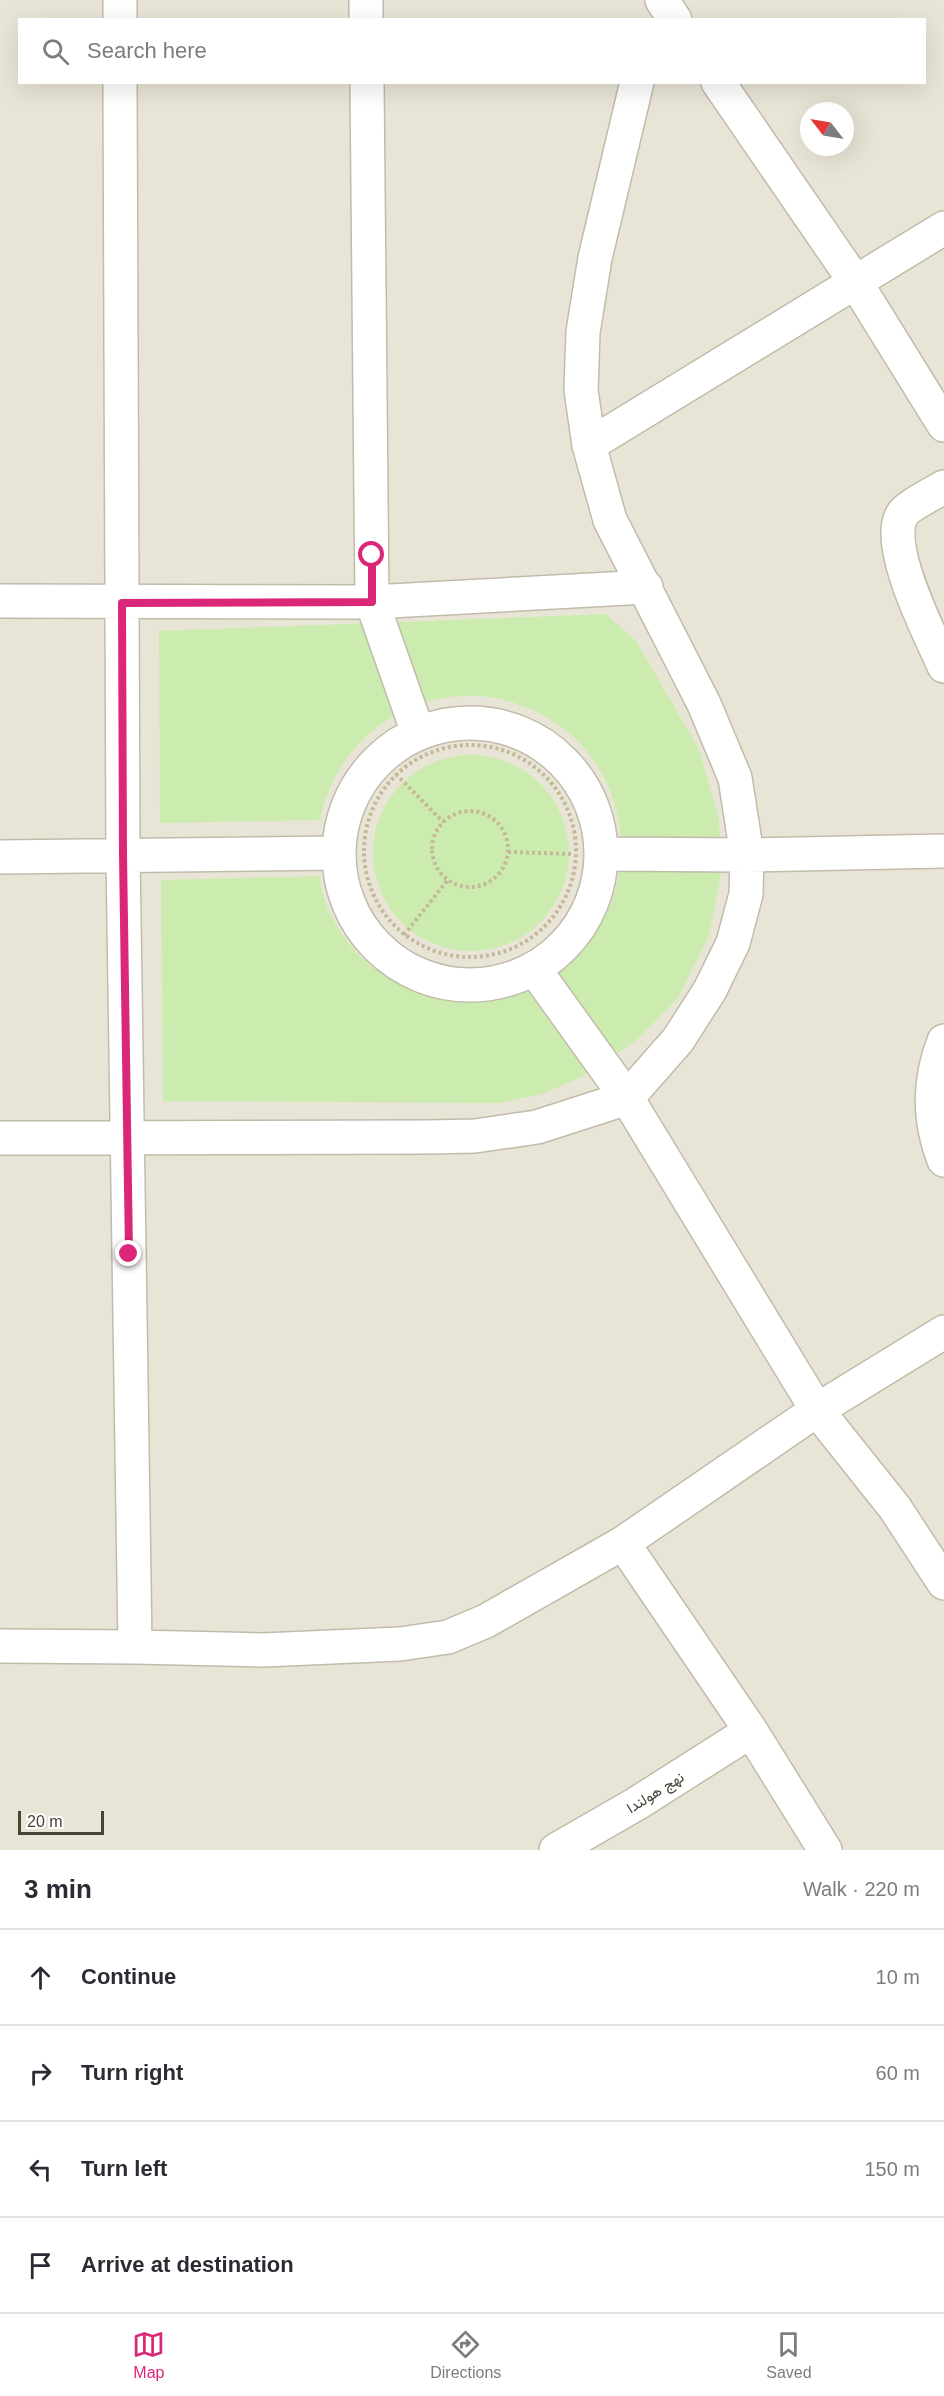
<!DOCTYPE html>
<meta charset="utf-8">
<style>
:root{--surface:#fff;--page:#f2f2f3;--text:#2b2b33;--muted:#7c7c81;--line:#e1e1e2;--accent:#db2777}
body{margin:0;font-family:Helvetica,Vazirmatn,sans-serif;background:var(--page);color:var(--text)}
.compass{position:absolute;left:800px;top:102px;width:54px;height:54px;border-radius:50%;background:var(--surface);box-shadow:0 6px 24px #0002;rotate:301deg}
.scale{position:absolute;left:18px;bottom:15px;width:86px;box-sizing:border-box;padding-left:6px;border:3px solid #494336;border-top:0;font-size:16px;line-height:21px;white-space:nowrap;color:#494336;-webkit-text-stroke:4px #fff;paint-order:stroke}
.stop{position:absolute;width:18px;height:18px;margin:-14px;border:4px solid #db2777;border-radius:50%;background:#fff}
.stop.end{background:#db2777;border-color:#fff;box-shadow:0 2px 6px #0008}
.list{margin:0;padding:0;list-style:none}
h2{display:flex;justify-content:space-between;align-items:center;height:78px;margin:0;padding:0 24px;font-size:26px}
h2 small{font-size:20px;font-weight:400;color:var(--muted)}
.list li{display:grid;grid-template-columns:39px 1fr auto;gap:18px;align-items:center;box-sizing:border-box;height:96px;padding:0 24px;border-top:2px solid var(--line)}
.list b{display:block;font-size:22px;white-space:nowrap}
.list em{font-size:20px;font-style:normal;color:var(--muted)}
.icon{flex:none;width:33px;height:33px;fill:none;stroke:currentColor;stroke-width:2;stroke-linecap:round;stroke-linejoin:round}
.map{position:relative;flex:none;width:944px;height:1850px;overflow:hidden}
.search{position:absolute;background:var(--surface);box-shadow:0 6px 24px #0002;left:18px;right:18px;top:18px;height:66px;display:flex;align-items:center;gap:15px;box-sizing:border-box;padding:0 21px;border-radius:0px;color:var(--muted);font-size:22px}
.sheet{height:462px;background:var(--surface)}
nav{display:flex;justify-content:space-around;align-items:center;box-sizing:border-box;height:84px;border-top:2px solid var(--line);background:var(--surface);font-size:16px;color:var(--muted)}
nav a{display:grid;justify-items:center;gap:3px}
nav .on{color:var(--accent)}
.map>svg:first-child{display:block}
.residential{fill:#e9e5d6;fill-rule:evenodd}
.green{fill:#ccecaf}
.lines{fill:none;stroke-linecap:round;stroke-linejoin:round}
.minor-casing{stroke:#c1bbaa;stroke-width:36}
.path{stroke:#c4b89a;stroke-width:4;stroke-dasharray:3 3;stroke-linecap:butt}
.minor{stroke:#fff;stroke-width:33}
.route{stroke:#db2777;stroke-width:8}
.labels{text-anchor:middle;dominant-baseline:central;stroke-width:6;stroke-linejoin:round;paint-order:stroke}
.street-label{font-size:15px;fill:#494336;stroke:#fff}
</style>
<div class="map">
<svg width="944" height="1850" viewBox="0 0 944 1850">
<rect width="100%" height="100%" fill="#f5f2e8"/>
<path class="residential" d="M0 0H944V1850H0ZM20 20H924V82H20ZM809 111H845V147H809Z"/>
<path class="green" d="M606 614 636 641 699 749 719 819 721 874 709 936 678 998 637 1040 581 1077 542 1094 499 1103 163 1101 161 880 319 876C324 915 352 958 388 977 397 982 406 988 416 992 436 1001 466 1002 487 999 496 998 506 997 514 995 523 992 531 986 539 983 648 927 648 771 541 714 449 665 340 719 320 820L160 823 159 631Z
M373 853a98 98 0 1 1 196 0a98 98 0 1 1-196 0Z"/>
<g class="lines">
<defs>
<path id="minor" d="M120 0V20
M366 0V20
M662 0 675 20
M367 82 372 602 417 730
M718 82 856 283 944 425
M589 445 944 228
M944 487C934 493 907 506 902 515 884 546 930 634 944 666
M0 601 372 602 646 587
M339 854a131 131 0 1 1 262 0a131 131 0 1 1-262 0Z
M601 854 747 855 944 851
M0 857 337 853
M535 970 627 1098 817 1410 895 1508 944 1583
M944 1041C928 1082 928 1120 944 1160
M0 1138 428 1137 475 1136 537 1127 627 1098 678 1040 710 990 733 943 746 894 747 855 735 778 704 704 610 520 589 445 581 390 583 332 595 258 637 82
M623 1543 817 1410 944 1332
M0 1646 135 1647 123 855 120 82
M135 1647 263 1650 400 1644 448 1637 486 1621 623 1543 751 1731 825 1850
M556 1850 636 1804 751 1731"/>
</defs>
<use href="#minor" class="minor-casing"/>
<path class="path" d="M364 851a106 106 0 1 1 212 0a106 106 0 1 1-212 0Z
M396 774 443 822
M432 849a38 38 0 1 1 76 0a38 38 0 1 1-76 0Z
M508 852 573 854
M404 935 447 881"/>
<use href="#minor" class="minor"/>
</g>
<g class="lines">
<path class="route" d="M129 1254 123 855 122 603 372 602V555"/>
</g>
<g class="labels">
<g class="street-label">
<text transform="translate(655 1792) rotate(-32)">نهج هولندا</text>
</g>
</g>
</svg>
<svg class="compass" viewBox="-18 -18 36 36"><path d="M0-13l5 13h-10z" fill="#e53935"/><path d="M0 13l5-13h-10z" fill="#7c7c81"/></svg>
<div class="scale">20 m</div>
<div class="stop" style="left:372px;top:555px"></div>
<div class="stop end" style="left:129px;top:1254px"></div>
<div class="search"><svg class="icon" aria-label="search" viewBox="0 0 24 24"><circle cx="10" cy="10" r="6"/><path d="M15 15l6 6"/></svg>Search here</div>
</div>
<section class="sheet">
<h2>3 min<small>Walk · 220 m</small></h2>
<ul class="list">
<li><svg class="icon" aria-label="ahead" viewBox="0 0 24 24"><path d="M12 20V5M6 11l6-6 6 6"/></svg><div><b>Continue</b></div><em>10 m</em></li>
<li><svg class="icon" aria-label="right" viewBox="0 0 24 24"><path d="M7 20v-9h11M14 6l5 5-5 5"/></svg><div><b>Turn right</b></div><em>60 m</em></li>
<li><svg class="icon" aria-label="left" viewBox="0 0 24 24"><path d="M17 20v-9H6M10 6l-5 5 5 5"/></svg><div><b>Turn left</b></div><em>150 m</em></li>
<li><svg class="icon" aria-label="arrive" viewBox="0 0 24 24"><path d="M6 21V4h12l-3 4 3 4H6"/></svg><div><b>Arrive at destination</b></div></li>
</ul>
</section>
<nav>
<a class="on"><svg class="icon" aria-label="map" viewBox="0 0 24 24"><path d="M3 6l6-2 6 2 6-2v14l-6 2-6-2-6 2zM9 4v14M15 6v14"/></svg>Map</a>
<a><svg class="icon" aria-label="directions" viewBox="0 0 24 24"><path d="M12 3l9 9-9 9-9-9zM9 14v-3h6M13 9l2 2-2 2"/></svg>Directions</a>
<a><svg class="icon" aria-label="saved" viewBox="0 0 24 24"><path d="M7 4h10v16l-5-4-5 4z"/></svg>Saved</a>
</nav>
